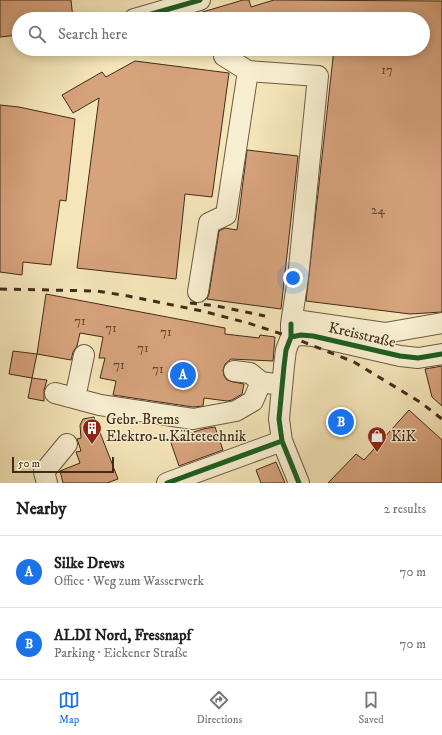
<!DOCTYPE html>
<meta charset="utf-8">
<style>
:root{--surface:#fff;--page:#f6f6f6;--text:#202124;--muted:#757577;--line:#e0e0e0;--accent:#1a73e8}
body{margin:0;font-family:"IM FELL DW Pica",serif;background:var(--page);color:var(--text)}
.scale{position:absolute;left:12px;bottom:10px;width:102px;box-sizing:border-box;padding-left:4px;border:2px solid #412b19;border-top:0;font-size:11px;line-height:14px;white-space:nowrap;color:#412b19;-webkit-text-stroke:3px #f8efd2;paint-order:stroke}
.you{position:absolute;left:293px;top:278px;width:14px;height:14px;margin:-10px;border:3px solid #fff;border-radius:50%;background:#1a73e8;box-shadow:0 0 0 6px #1a73e833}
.badge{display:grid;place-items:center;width:26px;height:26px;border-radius:50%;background:var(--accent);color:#fff;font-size:13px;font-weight:700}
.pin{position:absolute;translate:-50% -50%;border:2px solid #fff;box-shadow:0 1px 4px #0006}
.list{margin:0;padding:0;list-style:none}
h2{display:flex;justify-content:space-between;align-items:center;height:52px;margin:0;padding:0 16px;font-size:17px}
h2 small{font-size:13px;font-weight:400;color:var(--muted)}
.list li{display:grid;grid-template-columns:26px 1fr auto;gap:12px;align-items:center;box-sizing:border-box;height:72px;padding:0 16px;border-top:1px solid var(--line)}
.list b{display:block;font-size:15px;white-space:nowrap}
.list p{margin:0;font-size:13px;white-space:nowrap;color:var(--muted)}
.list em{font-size:13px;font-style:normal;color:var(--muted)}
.icon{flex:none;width:22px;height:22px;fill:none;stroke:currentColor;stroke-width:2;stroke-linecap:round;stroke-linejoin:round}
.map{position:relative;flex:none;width:442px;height:483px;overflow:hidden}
.search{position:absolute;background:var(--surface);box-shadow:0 2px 10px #0003;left:12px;right:12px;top:12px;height:44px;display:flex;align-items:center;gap:10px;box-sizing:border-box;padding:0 14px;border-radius:22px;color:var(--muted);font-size:15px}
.sheet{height:196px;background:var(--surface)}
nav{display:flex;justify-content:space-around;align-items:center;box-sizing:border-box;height:56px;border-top:1px solid var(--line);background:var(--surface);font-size:11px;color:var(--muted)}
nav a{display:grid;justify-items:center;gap:2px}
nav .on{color:var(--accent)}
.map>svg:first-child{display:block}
.building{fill:#d7a37d;stroke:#412b19}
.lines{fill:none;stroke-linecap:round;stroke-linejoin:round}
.minor-casing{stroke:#6e5a41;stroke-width:22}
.minor{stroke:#f8efd2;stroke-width:20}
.rail{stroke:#412b19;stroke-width:3;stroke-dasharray:7 7;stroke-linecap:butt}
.cycleway-casing{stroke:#f8efd2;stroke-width:8}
.cycleway{stroke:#1b5e20;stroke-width:5}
.labels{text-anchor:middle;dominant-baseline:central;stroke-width:3;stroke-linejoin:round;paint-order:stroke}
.number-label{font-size:13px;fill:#664932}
.street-label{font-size:15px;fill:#412b19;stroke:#f8efd2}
.poi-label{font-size:15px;fill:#412b19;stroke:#f8efd2;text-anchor:start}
</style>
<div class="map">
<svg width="442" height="483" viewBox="0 0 442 483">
<rect width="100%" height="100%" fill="#f5e6ba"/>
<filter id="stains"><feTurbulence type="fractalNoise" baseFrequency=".005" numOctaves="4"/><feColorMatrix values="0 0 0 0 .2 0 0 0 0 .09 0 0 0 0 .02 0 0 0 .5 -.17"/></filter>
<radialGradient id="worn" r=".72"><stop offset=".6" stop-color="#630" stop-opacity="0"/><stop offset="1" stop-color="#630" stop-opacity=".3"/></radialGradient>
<path class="building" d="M0 0H71L73 19H19V35L0 37Z
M243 0H249L251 7 274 0 442 1V312L410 314 306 301 334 49H423V19H189V16Z
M135 61 229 73 212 197 185 194 176 279 77 268 99 98 73 113 62 95 102 72 106 77Z
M0 105 19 107 75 119 66 201 60 200 51 265 23 262 22 275 0 272Z
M247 150 298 156 281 309 207 299 209 294 219 231 225 228 237 230Z
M46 294 225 328V334L259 338 260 335 275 337 273 361 231 359 225 364 223 370 224 376 227 380 233 382 244 384 242 394 232 400 227 401 204 398 203 406 193 407 113 395 116 381 100 378 105 358H99L103 337 80 333 77 346 73 352 71 360 37 354Z
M13 351 37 354 32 378 9 374Z
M442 366V406L432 397 425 369Z
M32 378 47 380 44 390V401L28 398Z
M409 410 442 440V483H328L356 454 364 460Z
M94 417 118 479 107 483H63L60 471 80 463 76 452 81 451 77 439 81 438 80 425 83 419Z
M215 427 223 450 179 466 170 440 203 429Z
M276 462 285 483H261L256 470Z"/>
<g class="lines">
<defs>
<path id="minor" d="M134 19 200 0
M248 71 318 76 298 278 291 324V337L286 350 284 366 279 419 282 441 299 483
M198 292 209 223 226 215 248 71 224 56
M295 320 385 333 442 323
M291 337 301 335 313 336 400 356 418 358 442 354
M234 371 250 373 261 382
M55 393 100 405 193 419 236 411 253 401 261 382 281 385
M75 398 84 355
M47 483 44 472 67 444
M167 483 282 441"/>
</defs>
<use href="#minor" class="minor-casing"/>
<use href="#minor" class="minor"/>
<path class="rail" d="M0 289 97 291 128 296 202 311 248 323 291 337 354 362 420 402 442 419
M190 303 217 306 265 316"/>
<defs>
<path id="cycleway" d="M134 19 200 0
M291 324V337L286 350 284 366 279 419 282 441 299 483
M291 337 301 335 313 336 400 356 418 358 442 354
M167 483 282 441"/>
</defs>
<use href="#cycleway" class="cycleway-casing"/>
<use href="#cycleway" class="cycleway"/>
</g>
<defs>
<symbol id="building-pin" viewBox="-11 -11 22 30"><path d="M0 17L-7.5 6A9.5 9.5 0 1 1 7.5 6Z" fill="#8f2418" stroke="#f8efd2"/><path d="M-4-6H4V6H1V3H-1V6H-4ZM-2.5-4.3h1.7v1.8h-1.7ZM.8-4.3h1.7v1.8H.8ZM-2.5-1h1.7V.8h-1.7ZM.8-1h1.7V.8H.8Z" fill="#fff"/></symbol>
<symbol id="shop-pin" viewBox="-11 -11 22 30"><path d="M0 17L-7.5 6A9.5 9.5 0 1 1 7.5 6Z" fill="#8f2418" stroke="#f8efd2"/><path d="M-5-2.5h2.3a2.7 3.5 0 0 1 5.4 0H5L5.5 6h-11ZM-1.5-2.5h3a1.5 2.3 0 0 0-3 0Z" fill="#fff"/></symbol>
</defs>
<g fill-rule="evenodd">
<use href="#building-pin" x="81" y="417" width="22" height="30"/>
<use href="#shop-pin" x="366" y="425" width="22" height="30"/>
</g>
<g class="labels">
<g class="number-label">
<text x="387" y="70">17</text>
<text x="378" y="210">24</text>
<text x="80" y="321">71</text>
<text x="111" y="328">71</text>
<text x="166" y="332">71</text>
<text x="143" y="348">71</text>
<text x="119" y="365">71</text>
<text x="158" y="369">71</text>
</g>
<g class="street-label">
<text transform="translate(362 335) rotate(13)">Kreisstraße</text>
</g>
<g class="poi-label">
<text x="106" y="419">Gebr. Brems<tspan x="106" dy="17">Elektro-u.Kältetechnik</tspan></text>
<text x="391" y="436">KiK</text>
</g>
</g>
<rect width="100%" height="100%" filter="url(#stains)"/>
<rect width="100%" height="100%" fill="url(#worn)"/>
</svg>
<div class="scale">50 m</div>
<div class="you"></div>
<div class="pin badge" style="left:183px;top:375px">A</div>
<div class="pin badge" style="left:341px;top:422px">B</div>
<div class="search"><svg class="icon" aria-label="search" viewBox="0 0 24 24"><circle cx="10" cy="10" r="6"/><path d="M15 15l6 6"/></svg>Search here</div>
</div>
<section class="sheet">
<h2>Nearby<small>2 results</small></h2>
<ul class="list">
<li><span class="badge">A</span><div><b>Silke Drews</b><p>Office · Weg zum Wasserwerk</p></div><em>70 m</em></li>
<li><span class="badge">B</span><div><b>ALDI Nord, Fressnapf</b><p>Parking · Eickener Straße</p></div><em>70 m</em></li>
</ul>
</section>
<nav>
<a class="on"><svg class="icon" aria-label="map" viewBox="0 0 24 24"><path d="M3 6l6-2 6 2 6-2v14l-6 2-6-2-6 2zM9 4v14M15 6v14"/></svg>Map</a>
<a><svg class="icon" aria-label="directions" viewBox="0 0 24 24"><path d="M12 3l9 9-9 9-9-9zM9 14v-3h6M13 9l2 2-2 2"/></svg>Directions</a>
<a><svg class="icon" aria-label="saved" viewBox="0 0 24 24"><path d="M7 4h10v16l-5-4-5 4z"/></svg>Saved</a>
</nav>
